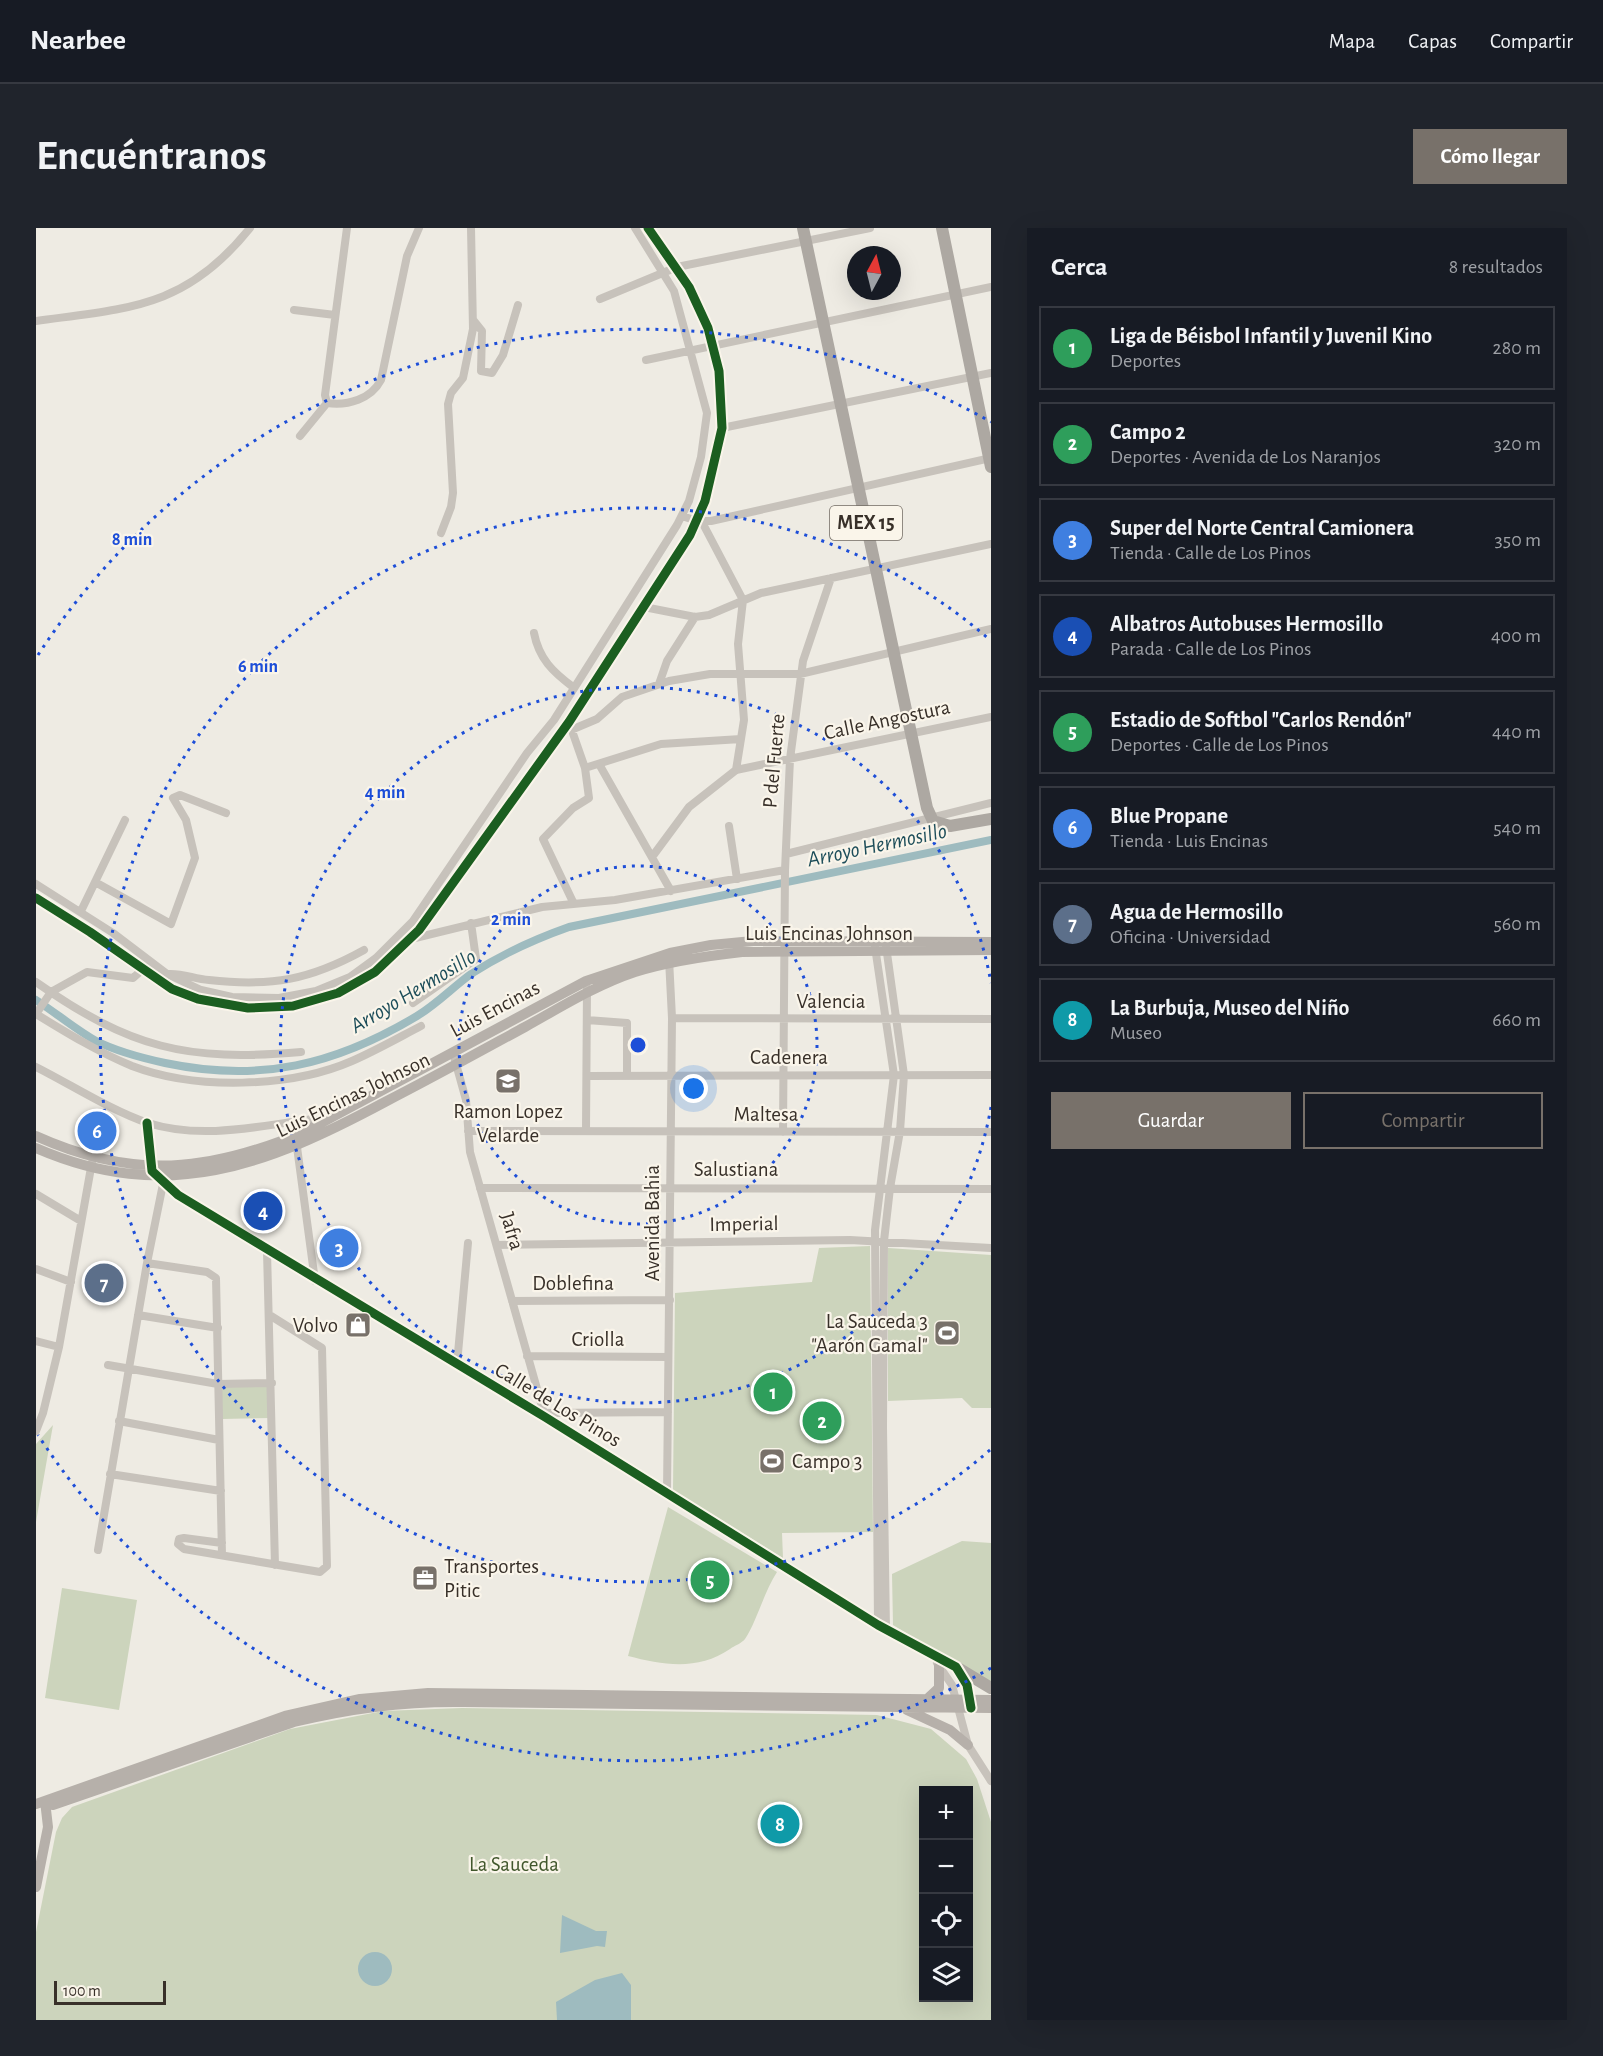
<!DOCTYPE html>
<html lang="es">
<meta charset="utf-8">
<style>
:root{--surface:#171b24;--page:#20242c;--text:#f1f3f6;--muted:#9ea1a6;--line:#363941;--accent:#78716a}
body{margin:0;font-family:"Alegreya Sans",sans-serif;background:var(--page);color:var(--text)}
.controls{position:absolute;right:18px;bottom:18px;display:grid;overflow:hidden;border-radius:0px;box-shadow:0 6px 24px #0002}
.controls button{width:54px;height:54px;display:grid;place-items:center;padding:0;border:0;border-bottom:2px solid var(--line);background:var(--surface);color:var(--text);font:30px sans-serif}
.compass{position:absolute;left:811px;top:18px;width:54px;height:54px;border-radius:50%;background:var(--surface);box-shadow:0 6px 24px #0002;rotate:7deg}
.scale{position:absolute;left:18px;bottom:15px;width:112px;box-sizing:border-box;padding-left:6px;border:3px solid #383029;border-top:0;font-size:16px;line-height:21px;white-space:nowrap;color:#383029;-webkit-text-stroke:4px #faf5ea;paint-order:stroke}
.you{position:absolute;left:658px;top:861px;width:21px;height:21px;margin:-15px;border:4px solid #fff;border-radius:50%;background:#1a73e8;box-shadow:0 0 0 9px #1a73e833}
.badge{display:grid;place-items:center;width:39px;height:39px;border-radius:50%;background:var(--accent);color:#fff;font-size:20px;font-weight:700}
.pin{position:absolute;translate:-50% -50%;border:3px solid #fff;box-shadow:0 2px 6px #0006}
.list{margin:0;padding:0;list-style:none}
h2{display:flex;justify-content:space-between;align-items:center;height:78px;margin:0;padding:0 24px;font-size:26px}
h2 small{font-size:20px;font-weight:400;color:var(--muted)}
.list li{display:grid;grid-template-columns:39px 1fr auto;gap:18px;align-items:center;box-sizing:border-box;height:84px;margin:0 12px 12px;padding:0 12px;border:2px solid var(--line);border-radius:0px}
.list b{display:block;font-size:22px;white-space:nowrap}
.list p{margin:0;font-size:20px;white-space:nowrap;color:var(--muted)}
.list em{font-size:20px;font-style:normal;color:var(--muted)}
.actions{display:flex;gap:12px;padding:18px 24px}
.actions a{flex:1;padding:14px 0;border:2px solid var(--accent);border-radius:0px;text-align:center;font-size:21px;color:var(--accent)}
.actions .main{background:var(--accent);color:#fff}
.icon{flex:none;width:33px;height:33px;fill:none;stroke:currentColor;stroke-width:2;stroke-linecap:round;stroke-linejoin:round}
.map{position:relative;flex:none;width:955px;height:1792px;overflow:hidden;border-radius:0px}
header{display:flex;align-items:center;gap:36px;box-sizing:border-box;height:84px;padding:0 30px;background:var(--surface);border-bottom:2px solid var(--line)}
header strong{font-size:28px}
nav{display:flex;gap:33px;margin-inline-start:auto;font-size:21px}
.intro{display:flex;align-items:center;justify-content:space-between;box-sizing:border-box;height:144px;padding:0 36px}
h1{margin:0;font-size:42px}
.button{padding:15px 27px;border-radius:0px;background:var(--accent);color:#fff;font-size:21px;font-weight:700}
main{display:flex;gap:36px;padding:0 36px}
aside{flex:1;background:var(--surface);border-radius:0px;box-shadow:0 6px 24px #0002}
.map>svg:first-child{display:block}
.green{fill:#ccd4bc;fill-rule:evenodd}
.water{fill:#9ebbbf}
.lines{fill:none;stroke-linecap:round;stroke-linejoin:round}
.canal{stroke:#9ebbbf;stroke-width:8}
.minor{stroke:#c7c2bb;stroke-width:8}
.major{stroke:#b6b0aa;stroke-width:10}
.highway{stroke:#ada8a2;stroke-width:12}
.cycleway-casing{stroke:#faf5ea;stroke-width:13}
.cycleway{stroke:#1b5e20;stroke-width:9}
.ring{fill:none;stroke:#1d4ed8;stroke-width:3;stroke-dasharray:3 6}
.labels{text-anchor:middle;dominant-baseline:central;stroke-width:4.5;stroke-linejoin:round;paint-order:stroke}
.shield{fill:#faf5ea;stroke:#726b63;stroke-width:1.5}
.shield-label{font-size:20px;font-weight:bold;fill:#383029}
.street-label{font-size:21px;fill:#383029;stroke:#faf5ea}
.poi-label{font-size:21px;fill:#383029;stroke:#faf5ea;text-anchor:end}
.park-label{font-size:21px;fill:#41572c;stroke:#faf5ea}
.water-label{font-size:22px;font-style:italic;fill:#1e4e5a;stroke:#faf5ea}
.centre{fill:#1d4ed8;stroke:#faf5ea;stroke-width:3}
.ring-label{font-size:18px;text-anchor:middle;font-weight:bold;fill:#1d4ed8;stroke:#faf5ea;stroke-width:4.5;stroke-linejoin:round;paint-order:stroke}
</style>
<header>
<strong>Nearbee</strong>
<nav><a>Mapa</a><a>Capas</a><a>Compartir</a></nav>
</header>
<div class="intro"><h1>Encuéntranos</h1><a class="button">Cómo llegar</a></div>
<main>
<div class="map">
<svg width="955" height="1792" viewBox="0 0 955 1792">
<rect width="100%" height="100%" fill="#eeebe3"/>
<path class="green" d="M834 1018 837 1304 746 1305 747 1330 637 1262 639 1065 776 1054 783 1020Z
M852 1020 955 1027V1180H936L926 1170 852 1173Z
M235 1158V1190L186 1191 185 1159Z
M17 1197 0 1294V1216Z
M632 1279 741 1344C728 1364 720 1395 709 1411 706 1415 698 1418 694 1421 662 1443 627 1437 592 1428Z
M926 1313 955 1315V1456L857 1397 856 1346Z
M26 1360 101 1372 83 1482 9 1470Z
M426 1480 841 1487 895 1501 930 1531 941 1551 955 1594V1792H0V1704L20 1604 26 1590 36 1579 254 1501 347 1483ZM888 1562H933V1770H888Z"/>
<path class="water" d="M526 1687 560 1703H571L569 1719 561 1718 524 1725Z
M322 1741a17 17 0 1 1 34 0a17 17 0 1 1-34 0Z
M586 1745 595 1757V1792H521L520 1774 559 1752Z"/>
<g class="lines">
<path class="canal" d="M0 772C20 785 39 801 60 813 82 824 106 830 129 835 224 855 299 837 381 788 401 776 417 759 435 746 466 726 499 711 533 699L955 612"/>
<path class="minor" d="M311 0 289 167 291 175C312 178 335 171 345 152L371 28 383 0
M564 71 641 39 834 0
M258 82 299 87
M0 93C94 80 150 80 214 0
M438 93 446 103 445 143 456 145 467 127 482 77
M610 132 955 59
M686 200 955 145
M264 208 291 175
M646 288 661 293H675L955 230
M666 294 707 372 702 416 708 492 700 542
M405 305 415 279 417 265 412 176 415 165 427 150 437 101 435 0
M608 379 659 389 673 387 725 365 955 316
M498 405C503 431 517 444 537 459
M623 456 631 433 659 389
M534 497 549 540 625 516 705 511
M535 502 561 491 586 469 633 453 674 446H764L955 401
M563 536 635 663
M693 598 701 651
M750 626 955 575
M616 629 653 579 700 542 955 489
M59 654 135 696 159 630 150 592 137 570 144 567 190 585
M0 656 77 705 131 746 165 762 196 769 243 770 280 763 314 749 340 730 377 693 491 525 518 492 641 297 653 273 665 229 671 185 638 63 599 0
M0 670 54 704 136 761 162 771 212 780 257 778 302 765 339 744 383 702 533 494 654 307 669 273 686 200 683 143 672 100 653 59 612 0
M537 674 507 611 537 580 553 570 549 540
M45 683 89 592
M375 711 506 679 579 672 749 642
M850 718 868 847 864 903 854 960 848 1013 847 1200 850 1402
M839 719 858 847 839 1002 842 1397
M132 746C147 745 158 751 173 752 235 759 274 752 328 722
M0 754C94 820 150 834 265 824
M377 775 440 731 435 695
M0 786C31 805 62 824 96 838 159 862 254 860 316 833 339 823 362 810 385 798
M0 786 15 764 51 744 97 750 115 734
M636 790 955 791
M551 792 591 795V848
M417 825 430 872 434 924 509 1189
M0 839C34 856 76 883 112 895 166 912 223 898 277 891L287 894
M551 848 955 847
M111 895 116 943 142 967 509 1189 842 1397 920 1439 929 1452 934 1475
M432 903 955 904
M550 903 551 760
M747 904 749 642 754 531 767 433 795 350
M261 919 279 1053
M444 960 955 961
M0 966 45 993
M462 1017 814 1012 955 1020
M231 1023 239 1337
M111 1035 171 1044 180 1050 186 1327
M0 1041 35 1054
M476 1073 634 1072
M102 1087 182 1100
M0 1113 23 1119
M491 1128 632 1129
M421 1136 432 1015
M72 1137 182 1156 236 1155
M509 1185 632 1184
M83 1193 183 1212
M0 1203 7 1185 23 1119 56 934
M74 1246 185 1263
M631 1265 636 790 633 731
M186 1315 148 1310 143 1311 142 1316 148 1321 284 1344 291 1338 286 1120 235 1088
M62 1322 111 1035 127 956
M901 1435 916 1457 932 1517 955 1553"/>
<path class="major" d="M0 908C97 952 174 944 270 903L550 753 634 725 675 717 717 713 955 714
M0 920C131 977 231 937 349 874 396 850 443 824 489 799 525 779 560 757 599 744 634 733 670 728 706 724L955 722
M889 1473 903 1460V1438
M871 1482 914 1502 932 1517
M0 1576 249 1488 324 1471 392 1465 955 1472
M17 1577 258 1494C315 1480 369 1473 428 1474L955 1480
M0 1659 12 1599 9 1573"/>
<path class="highway" d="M767 0 891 580 897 593 914 598 955 591
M906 0 955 239
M920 1439 955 1460"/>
<defs>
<path id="cycleway" d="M0 670 54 704 136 761 162 771 212 780 257 778 302 765 339 744 383 702 533 494 654 307 669 273 686 200 683 143 672 100 653 59 612 0
M111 895 116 943 142 967 509 1189 842 1397 920 1439 931 1457 935 1480"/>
</defs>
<use href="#cycleway" class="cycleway-casing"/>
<use href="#cycleway" class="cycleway"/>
</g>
<g class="ring">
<circle cx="602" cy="817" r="179"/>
<path d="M955 879A358 358 0 1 1 955 755"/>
<path d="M954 1222A537 537 0 1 1 954 412"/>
<path d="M955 1440A716 716 0 0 1 2 1207M2 427A716 716 0 0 1 955 194"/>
</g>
<defs>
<symbol id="school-square" viewBox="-11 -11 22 22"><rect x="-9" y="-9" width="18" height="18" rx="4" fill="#78716a" stroke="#faf5ea"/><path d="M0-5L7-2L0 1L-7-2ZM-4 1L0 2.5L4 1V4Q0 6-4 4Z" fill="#fff"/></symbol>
<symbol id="shop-square" viewBox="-11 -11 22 22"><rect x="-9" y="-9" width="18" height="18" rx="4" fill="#78716a" stroke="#faf5ea"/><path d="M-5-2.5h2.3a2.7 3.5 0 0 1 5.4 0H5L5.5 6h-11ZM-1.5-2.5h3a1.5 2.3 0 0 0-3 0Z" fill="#fff"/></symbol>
<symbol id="stadium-square" viewBox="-11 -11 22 22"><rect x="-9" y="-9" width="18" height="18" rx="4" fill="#78716a" stroke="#faf5ea"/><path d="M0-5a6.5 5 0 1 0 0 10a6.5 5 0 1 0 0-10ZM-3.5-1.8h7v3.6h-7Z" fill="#fff"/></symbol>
<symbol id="office-square" viewBox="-11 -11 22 22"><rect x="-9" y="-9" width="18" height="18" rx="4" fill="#78716a" stroke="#faf5ea"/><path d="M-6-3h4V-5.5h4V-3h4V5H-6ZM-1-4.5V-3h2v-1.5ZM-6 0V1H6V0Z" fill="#fff"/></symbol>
</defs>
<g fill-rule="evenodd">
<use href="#school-square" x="457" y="838" width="30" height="30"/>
<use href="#shop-square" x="307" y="1082" width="30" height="30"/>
<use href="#stadium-square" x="896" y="1090" width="30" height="30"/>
<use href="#stadium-square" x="721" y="1218" width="30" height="30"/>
<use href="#office-square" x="374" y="1335" width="30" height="30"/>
</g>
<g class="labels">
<rect class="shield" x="794" y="278" width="72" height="34" rx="4.5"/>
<g class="shield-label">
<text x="830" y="295">MEX 15</text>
</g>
<g class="street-label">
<text transform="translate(851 492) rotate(-12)">Calle Angostura</text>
<text transform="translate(738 533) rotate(-85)">P del Fuerte</text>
<text x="793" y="705">Luis Encinas Johnson</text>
<text x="795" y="773">Valencia</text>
<text transform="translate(459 781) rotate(-28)">Luis Encinas</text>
<text x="753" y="829">Cadenera</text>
<text transform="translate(317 867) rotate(-26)">Luis Encinas Johnson</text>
<text x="730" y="886">Maltesa</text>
<text x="700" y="941">Salustiana</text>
<text transform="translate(616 995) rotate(-90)">Avenida Bahia</text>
<text transform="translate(708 996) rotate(-1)">Imperial</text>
<text transform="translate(476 1003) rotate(73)">Jafra</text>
<text x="537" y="1055">Doblefina</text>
<text x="562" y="1111">Criolla</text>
<text transform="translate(522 1177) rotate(31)">Calle de Los Pinos</text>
</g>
<g class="poi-label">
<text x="472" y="883" text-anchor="middle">Ramon Lopez<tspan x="472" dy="24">Velarde</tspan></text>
<text x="892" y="1093">La Sauceda 3<tspan x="892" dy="24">"Aarón Gamal"</tspan></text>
<text x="302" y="1097">Volvo</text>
<text x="756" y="1233" text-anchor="start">Campo 3</text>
<text x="408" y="1338" text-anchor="start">Transportes<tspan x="408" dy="24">Pitic</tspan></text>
</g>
<g class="park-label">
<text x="478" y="1636">La Sauceda</text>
</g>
<g class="water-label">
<text transform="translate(841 617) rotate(-12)">Arroyo Hermosillo</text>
<text transform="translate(377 763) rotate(-31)">Arroyo Hermosillo</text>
</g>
</g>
<circle cx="602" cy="817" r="9" class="centre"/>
<g class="ring-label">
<text x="96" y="317">8 min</text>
<text x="222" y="444">6 min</text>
<text x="349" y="570">4 min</text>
<text x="475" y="697">2 min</text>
</g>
</svg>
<div class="controls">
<button>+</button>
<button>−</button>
<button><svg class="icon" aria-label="locate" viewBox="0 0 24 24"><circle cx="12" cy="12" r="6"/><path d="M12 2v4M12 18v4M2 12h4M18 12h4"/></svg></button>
<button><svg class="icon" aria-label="layers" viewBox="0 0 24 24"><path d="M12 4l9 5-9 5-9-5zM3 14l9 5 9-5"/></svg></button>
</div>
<svg class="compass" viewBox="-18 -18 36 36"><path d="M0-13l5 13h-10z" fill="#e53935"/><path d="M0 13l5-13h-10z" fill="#9ea1a6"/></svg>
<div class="scale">100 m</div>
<div class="you"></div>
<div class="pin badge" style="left:737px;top:1164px;background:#2e9e5b">1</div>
<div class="pin badge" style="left:786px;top:1193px;background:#2e9e5b">2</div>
<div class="pin badge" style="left:303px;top:1020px;background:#3f7fe0">3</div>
<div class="pin badge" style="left:227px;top:983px;background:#1a4fb4">4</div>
<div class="pin badge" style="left:674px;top:1352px;background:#2e9e5b">5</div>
<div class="pin badge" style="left:61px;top:903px;background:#3f7fe0">6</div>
<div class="pin badge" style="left:68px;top:1055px;background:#5c6f8a">7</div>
<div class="pin badge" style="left:744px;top:1596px;background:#0f9aa8">8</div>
</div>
<aside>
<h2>Cerca<small>8 resultados</small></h2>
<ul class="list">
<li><span class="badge" style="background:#2e9e5b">1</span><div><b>Liga de Béisbol Infantil y Juvenil Kino</b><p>Deportes</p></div><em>280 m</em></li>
<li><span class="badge" style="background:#2e9e5b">2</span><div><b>Campo 2</b><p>Deportes · Avenida de Los Naranjos</p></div><em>320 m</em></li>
<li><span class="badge" style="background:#3f7fe0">3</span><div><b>Super del Norte Central Camionera</b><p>Tienda · Calle de Los Pinos</p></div><em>350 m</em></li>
<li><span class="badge" style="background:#1a4fb4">4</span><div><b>Albatros Autobuses Hermosillo</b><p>Parada · Calle de Los Pinos</p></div><em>400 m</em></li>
<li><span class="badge" style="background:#2e9e5b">5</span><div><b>Estadio de Softbol &quot;Carlos Rendón&quot;</b><p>Deportes · Calle de Los Pinos</p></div><em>440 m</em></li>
<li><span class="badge" style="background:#3f7fe0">6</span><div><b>Blue Propane</b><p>Tienda · Luis Encinas</p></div><em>540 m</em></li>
<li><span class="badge" style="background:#5c6f8a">7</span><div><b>Agua de Hermosillo</b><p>Oficina · Universidad</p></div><em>560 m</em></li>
<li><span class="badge" style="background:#0f9aa8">8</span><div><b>La Burbuja, Museo del Niño</b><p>Museo</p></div><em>660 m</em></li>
</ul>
<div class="actions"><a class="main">Guardar</a><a>Compartir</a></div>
</aside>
</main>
